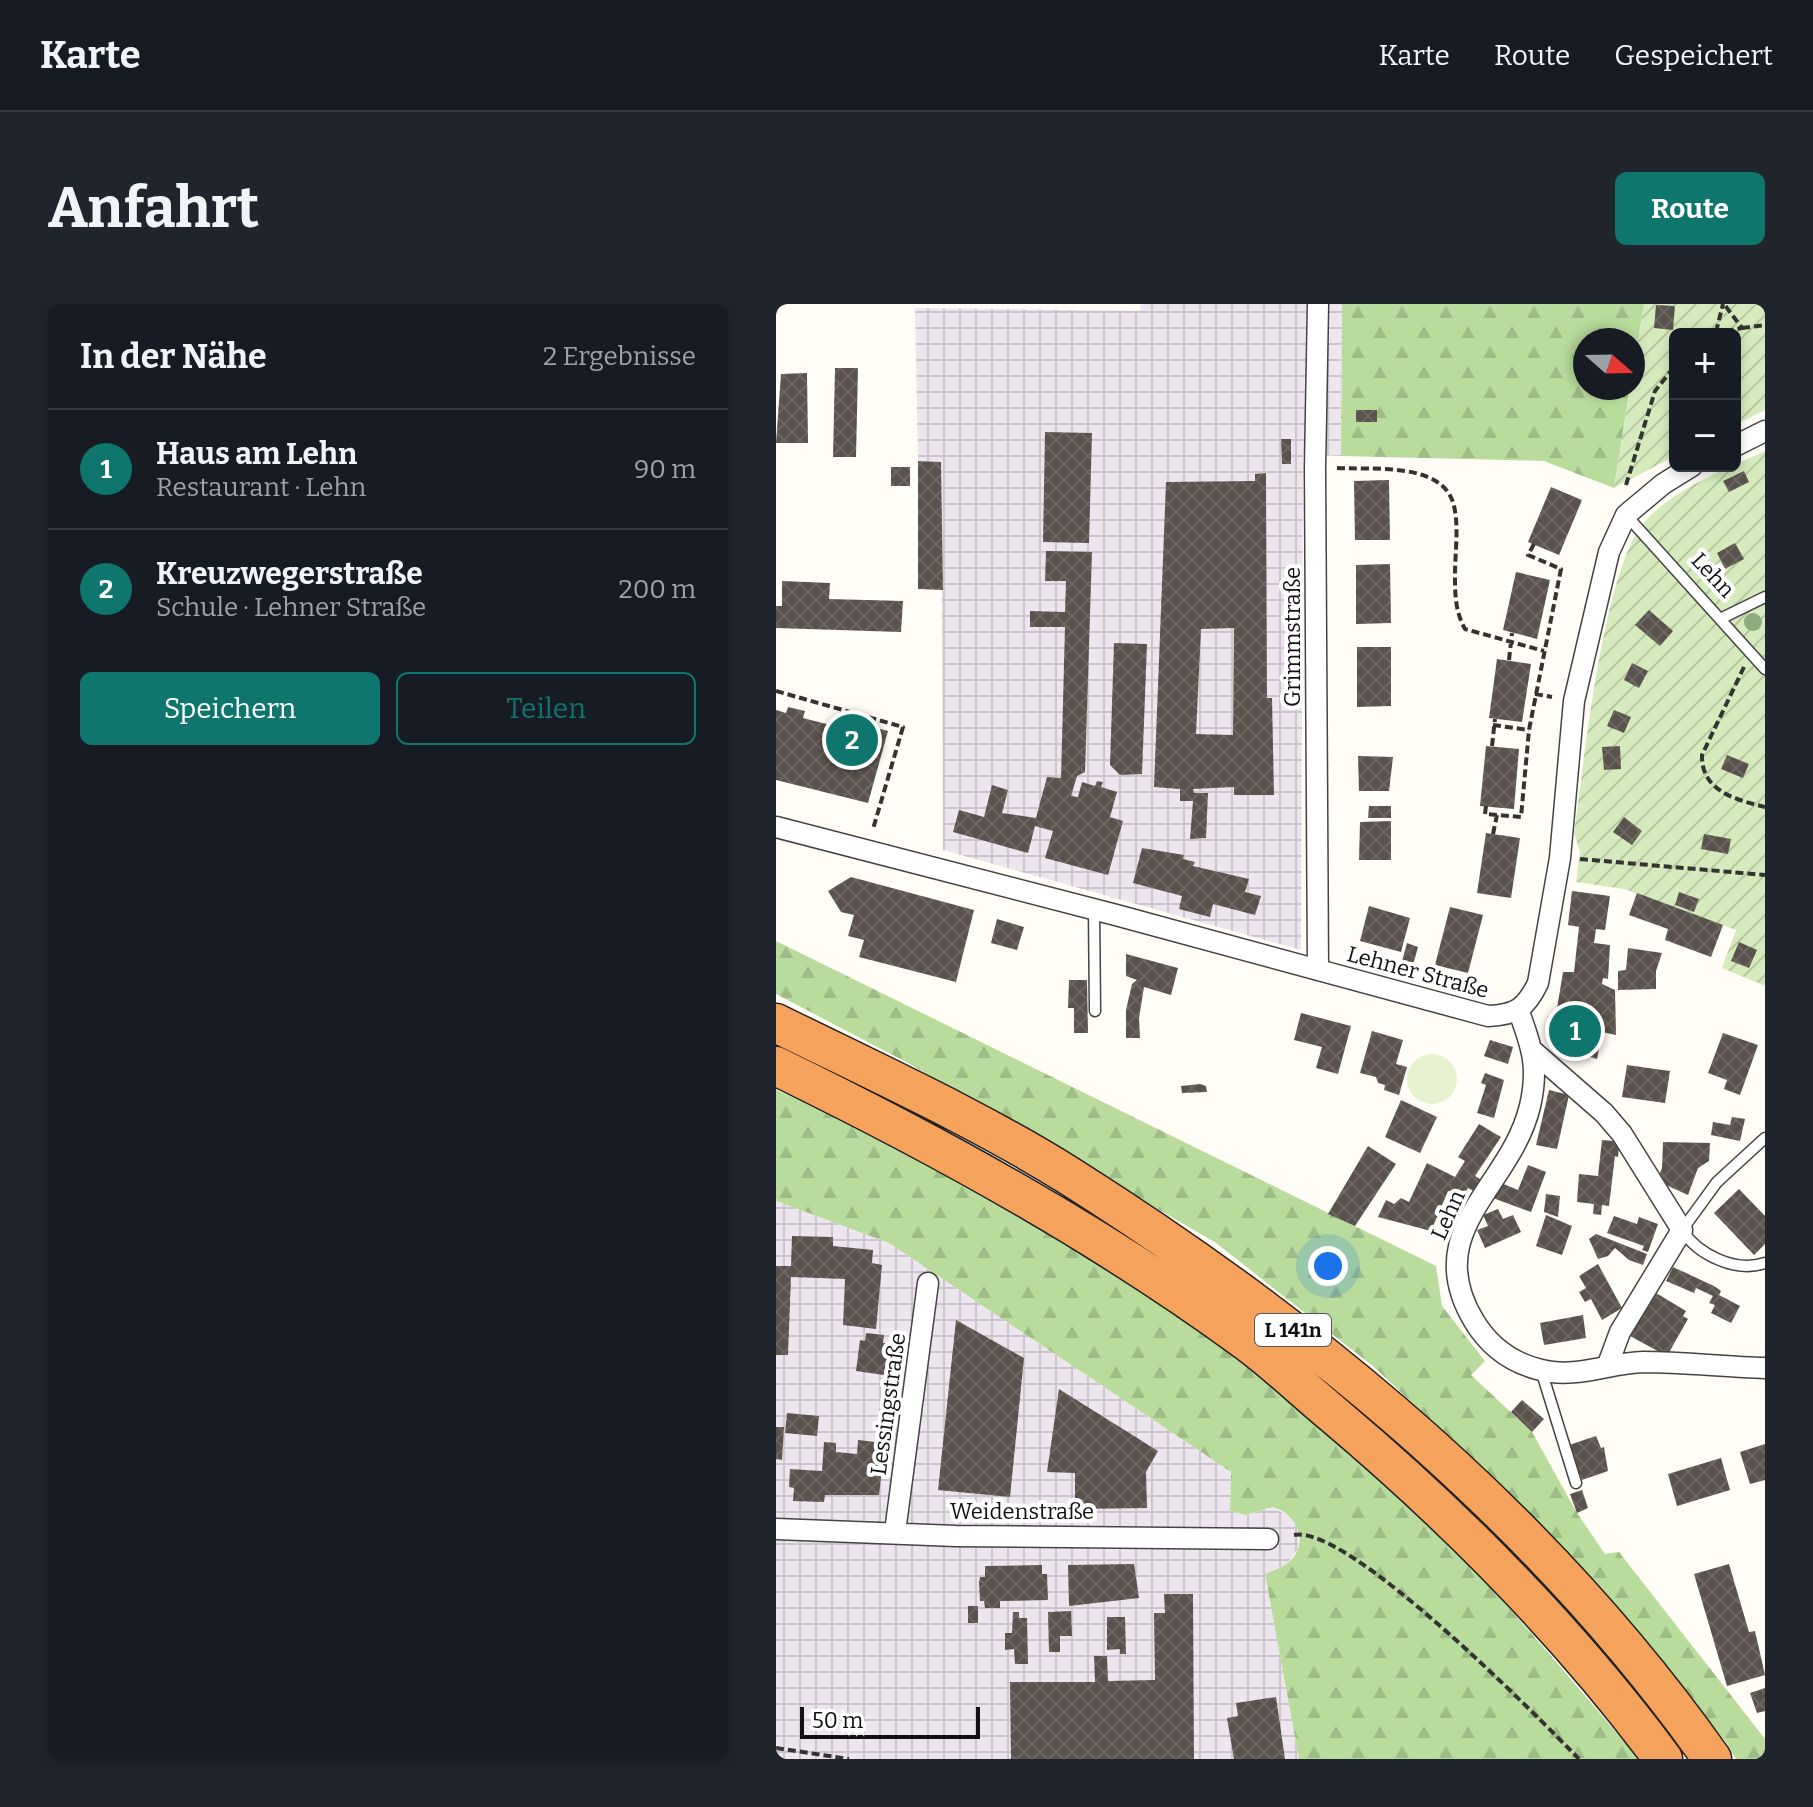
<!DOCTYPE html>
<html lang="de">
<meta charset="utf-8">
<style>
:root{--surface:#171b24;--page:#20242c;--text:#f1f3f6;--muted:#9ea1a6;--line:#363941;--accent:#0f766e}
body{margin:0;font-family:Bitter,serif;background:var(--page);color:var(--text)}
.controls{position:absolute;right:24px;top:24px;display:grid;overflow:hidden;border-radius:12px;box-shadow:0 4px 12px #0003}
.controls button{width:72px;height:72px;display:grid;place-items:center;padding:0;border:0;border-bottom:2px solid var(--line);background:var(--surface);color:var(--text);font:40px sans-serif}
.compass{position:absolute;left:797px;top:24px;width:72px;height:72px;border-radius:50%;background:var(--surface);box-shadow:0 4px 12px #0003;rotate:110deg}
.scale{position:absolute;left:24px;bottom:20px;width:180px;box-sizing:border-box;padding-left:8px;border:4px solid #111;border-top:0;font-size:22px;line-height:28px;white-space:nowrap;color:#111;-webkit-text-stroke:6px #fff;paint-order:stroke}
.you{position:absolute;left:552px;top:962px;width:28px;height:28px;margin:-20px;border:6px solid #fff;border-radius:50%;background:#1a73e8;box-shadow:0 0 0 12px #1a73e833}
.badge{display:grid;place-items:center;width:52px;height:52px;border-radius:50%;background:var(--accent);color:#fff;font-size:26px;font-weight:700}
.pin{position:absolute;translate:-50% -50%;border:4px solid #fff;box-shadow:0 2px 8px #0006}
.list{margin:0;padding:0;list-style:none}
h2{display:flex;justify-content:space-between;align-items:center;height:104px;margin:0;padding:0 32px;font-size:34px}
h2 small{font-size:26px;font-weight:400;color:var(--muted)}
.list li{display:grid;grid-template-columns:52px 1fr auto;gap:24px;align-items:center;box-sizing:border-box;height:120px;padding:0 32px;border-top:2px solid var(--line)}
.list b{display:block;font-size:30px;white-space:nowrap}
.list p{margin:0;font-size:26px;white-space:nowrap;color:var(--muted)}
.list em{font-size:26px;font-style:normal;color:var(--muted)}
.actions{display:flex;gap:16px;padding:24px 32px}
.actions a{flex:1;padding:18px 0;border:2px solid var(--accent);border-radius:12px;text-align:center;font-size:28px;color:var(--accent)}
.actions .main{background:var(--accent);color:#fff}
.map{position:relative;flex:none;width:989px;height:1455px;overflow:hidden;border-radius:12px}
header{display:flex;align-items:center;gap:48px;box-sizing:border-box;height:112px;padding:0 40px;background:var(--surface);border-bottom:2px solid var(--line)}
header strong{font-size:38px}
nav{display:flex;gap:44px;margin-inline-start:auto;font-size:28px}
.intro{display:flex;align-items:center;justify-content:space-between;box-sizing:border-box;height:192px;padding:0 48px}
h1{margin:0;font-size:56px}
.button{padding:20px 36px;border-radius:12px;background:var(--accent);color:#fff;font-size:28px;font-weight:700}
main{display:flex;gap:48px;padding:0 48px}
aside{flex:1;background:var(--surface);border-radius:12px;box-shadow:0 4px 12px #0003}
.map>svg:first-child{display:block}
.industrial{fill:url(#industrial-grid)}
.forest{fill:url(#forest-firs)}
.garden{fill:url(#garden-furrows)}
.pitch{fill:#e6f2cf}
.building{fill:url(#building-cross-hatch);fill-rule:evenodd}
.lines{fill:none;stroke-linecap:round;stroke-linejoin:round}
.lane-casing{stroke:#444;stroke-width:13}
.street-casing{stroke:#444;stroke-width:23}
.highway-casing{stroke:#222;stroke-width:41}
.path{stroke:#333;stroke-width:4;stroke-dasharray:8 4;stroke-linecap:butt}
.lane{stroke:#fff;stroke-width:10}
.street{stroke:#fff;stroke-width:20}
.highway{stroke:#f5a25d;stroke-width:38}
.tree{fill:#8dad7f}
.labels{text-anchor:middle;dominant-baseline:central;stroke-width:8;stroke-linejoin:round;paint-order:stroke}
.shield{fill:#fff;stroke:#585858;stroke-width:2}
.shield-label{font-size:20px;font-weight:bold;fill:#111}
.street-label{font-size:22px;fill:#111;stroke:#fff}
</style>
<header>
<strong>Karte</strong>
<nav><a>Karte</a><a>Route</a><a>Gespeichert</a></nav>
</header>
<div class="intro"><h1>Anfahrt</h1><a class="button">Route</a></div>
<main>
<aside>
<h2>In der Nähe<small>2 Ergebnisse</small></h2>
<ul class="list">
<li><span class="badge">1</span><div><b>Haus am Lehn</b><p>Restaurant · Lehn</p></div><em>90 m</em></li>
<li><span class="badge">2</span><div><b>Kreuzwegerstraße</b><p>Schule · Lehner Straße</p></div><em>200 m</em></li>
</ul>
<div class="actions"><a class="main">Speichern</a><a>Teilen</a></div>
</aside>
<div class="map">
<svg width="989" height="1455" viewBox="0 0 989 1455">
<defs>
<pattern id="industrial-grid" width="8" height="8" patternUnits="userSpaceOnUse" patternTransform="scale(2)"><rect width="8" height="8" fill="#eee6ef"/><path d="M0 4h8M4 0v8" fill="none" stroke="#cbc4cc"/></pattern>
<pattern id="forest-firs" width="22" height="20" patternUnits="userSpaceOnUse" patternTransform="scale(2)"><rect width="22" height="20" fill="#b9dc9c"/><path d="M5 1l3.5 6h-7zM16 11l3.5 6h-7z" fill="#9ebc85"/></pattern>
<pattern id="garden-furrows" width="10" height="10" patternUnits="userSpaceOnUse" patternTransform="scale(2)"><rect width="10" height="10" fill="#d5ebbd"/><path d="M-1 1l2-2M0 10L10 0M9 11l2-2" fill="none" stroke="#b6c8a1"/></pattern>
<pattern id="building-cross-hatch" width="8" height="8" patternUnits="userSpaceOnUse" patternTransform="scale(2)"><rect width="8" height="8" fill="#5a524d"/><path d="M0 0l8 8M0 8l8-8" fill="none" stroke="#6d6662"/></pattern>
</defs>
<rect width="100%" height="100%" fill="#fffdf5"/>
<path class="industrial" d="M365 0H566L565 152 527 151 525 646 167 546 165 158 142 157 139 4 364 7Z
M0 897 113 939 455 1168 454 1207 470 1211 496 1203 517 1214 523 1229 522 1245 511 1260 489 1270 523 1455H0Z"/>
<path class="forest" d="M566 0H868L857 69V36H809V84H854L838 184 768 157 565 152Z
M0 637 660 962 666 1002 709 1057 695 1071 756 1128 801 1209 829 1250 843 1248 989 1435V1455H960L949 1437 761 1216 598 1063 440 939 132 759 0 690Z
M0 786C233 884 445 1027 631 1199 715 1277 788 1368 863 1455H523L489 1270C497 1266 506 1264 513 1258 534 1239 521 1209 496 1203L470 1211 454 1207 455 1168 113 939 0 897Z"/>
<path class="garden" d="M868 0H989V106L959 121V30H899V152L838 184Z
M989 147V682L946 664 960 626 848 585 800 578 804 548 798 529C808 462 827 261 870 216 903 182 948 166 989 147Z"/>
<path class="pitch" d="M631 775a25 25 0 1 1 50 0a25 25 0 1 1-50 0Z"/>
<path class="building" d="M880 1 899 2 897 26 878 24Z
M59 64H82L80 153H57Z
M31 69 32 139H0L5 70Z
M580 106H601V118H580Z
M269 128 316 129 313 239 267 238Z
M505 135H515V160H506Z
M142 157 165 158 167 286 142 285Z
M115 163H134V182H115Z
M968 167 973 178 953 188 947 177Z
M490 169 491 394H496L498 491H458V483L417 485 418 489H432L430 534 414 535 417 497H404V485L378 483 390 178 479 177V170ZM458 324 457 431 420 430 425 325Z
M613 176 614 236H579L578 177Z
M775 183 806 196 783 251 752 238Z
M959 239 968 255 949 265 941 249Z
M270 247 316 248 309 468 301 472 295 492 302 493 306 478 319 482 321 477 327 478 325 483 341 488 334 513 347 517 332 571 269 554 277 527 259 522 252 549 177 528 183 506 208 513 216 481 232 486 226 509 260 514 271 473 285 474 289 323H254V307L289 308 290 277H269Z
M614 260 615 319 580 320V261Z
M740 268 774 276 761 335 727 326Z
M6 277 54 279 53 295 127 297 125 328 0 324V302H6Z
M873 306 897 327 884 342 859 321Z
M338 339 371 340 366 470 344 471 334 461Z
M581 343H615V402L581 403Z
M721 355 755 360 746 418 713 414Z
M856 359 872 367 863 384 848 376Z
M12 403 29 407 27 414 62 423 65 415 112 427 92 499 0 476V406L10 409Z
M838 406 855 413 848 429 831 422Z
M710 442 743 445 738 505 704 502Z
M844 442 845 465 828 466 826 443Z
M951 451 973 460 967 474 945 465Z
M582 452 617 453 613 487H583Z
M593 502H615V514H592Z
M848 513 866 527 856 541 837 528Z
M615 517V556H583L584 518Z
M710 529 744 534 735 594 701 589Z
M928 530 955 535 952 550 925 545Z
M366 544 408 551 407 555 419 558 417 562 473 575 469 588 485 592 479 611 437 600 434 613 403 605 406 592 357 579Z
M75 573 198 606 180 678 83 653 88 636 72 632 78 611 65 608 52 587Z
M796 587 834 592 829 626 820 625 818 639 834 641 832 675 827 674 826 680 839 686 840 731 826 728 821 755 775 741 787 668H798L803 623 792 621Z
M903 588 923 595 918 608 899 601Z
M861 589 947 621 935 653 889 636 892 625 853 611Z
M593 602 634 614 625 648 584 637Z
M674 603 707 611 692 669 659 661Z
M221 615 248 623 241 646 215 639Z
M963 638 981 646 973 664 955 657Z
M631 639 642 643 637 661 626 657Z
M852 644 886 649 880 667V685L842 686V667L850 666Z
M350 650 402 664 395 691 368 683 363 714 364 734H350V706L356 680 361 676 350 672Z
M293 676H311L312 729H298V704H292Z
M525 709 575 722 562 770 540 764 546 743 518 736Z
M596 727 627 736 620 760 631 763 623 791 608 786 609 781 602 779 600 773 584 769Z
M947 729 982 741 964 791 948 785 951 776 932 769Z
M714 736 737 743 732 760 708 752Z
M851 761 894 767 889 799 846 793Z
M709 769 728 776 718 814 701 809 710 781 705 779Z
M424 780 430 782 431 788 406 789 405 782Z
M773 786 793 791 781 845 760 841Z
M625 796 661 813 644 849 609 833Z
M956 813 969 815 964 837 935 831 937 818 954 821Z
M703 820 725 833 699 872 707 877 700 888 692 884 688 890 672 887 655 927 602 913 610 896 618 900 625 894 633 898 651 859 679 873 689 857 682 853Z
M826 836 839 837 843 842 842 853 839 852 833 902 826 901 825 911 817 910 818 900 801 898 803 870 822 872Z
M887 838 934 839 933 857 922 864 912 891 881 877 886 864Z
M592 842 620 860 579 922 552 910Z
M752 861 770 868 755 908 717 894 725 879 742 886Z
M963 885 989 912V940L978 951 938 909Z
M770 890 784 892 782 913 768 908Z
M722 905 727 915 737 911 745 928 709 944 701 926 712 922 707 911Z
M770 911 796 922 786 951 760 942Z
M838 912 861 920 863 913 882 920 872 948 866 946 868 942 831 929Z
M820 930 871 950 867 961 853 956 839 944 832 952 822 955 813 935Z
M16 932 57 933V942L97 946 96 959 106 961 100 1025 67 1021 69 975 15 973 12 1051H0V962H15Z
M822 960 846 1004 826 1016 815 995 809 998 803 988 810 984 803 972Z
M897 963 938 982 945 987 943 991 964 1002 955 1019 935 1009 939 1001 933 999 937 992 920 984 918 989 890 977Z
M880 989 910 1007 907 1012 912 1015 891 1052 854 1032Z
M807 1011 810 1034 768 1041 764 1019Z
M180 1016 248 1054 234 1193 162 1186Z
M90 1029 108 1031 107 1039 120 1040 115 1072 80 1067 84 1036 89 1037Z
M283 1085 382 1147 370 1168 371 1204 299 1205V1169L271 1168Z
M746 1096 768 1115 756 1128 735 1108Z
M11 1109 43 1112 41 1132 9 1129Z
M0 1123H8L6 1156 0 1155Z
M820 1132 825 1144 828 1143 832 1167 806 1176 793 1141Z
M82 1136 109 1139 103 1191H49L48 1198 17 1197 18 1184 13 1183 14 1165 46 1167 48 1138 60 1139V1148L81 1150Z
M989 1140V1176L974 1180 964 1148Z
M945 1154 954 1186 901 1202 892 1170Z
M806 1186 812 1204 801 1209 794 1190Z
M358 1260 363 1294 293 1302 292 1261Z
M953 1260 973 1328 979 1327 989 1371 951 1382 918 1270Z
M266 1261V1270H271L272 1296 224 1297V1304H209L208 1297H204L203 1279 204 1273H209V1262Z
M388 1290H417L418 1455H235L234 1378H319L318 1352H331L332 1377 379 1376 378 1309H389Z
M192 1302H202V1319H192Z
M295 1307 296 1332H284V1348H273L272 1308Z
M237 1308H243V1314H251L252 1360H239L238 1345 229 1346V1329H236Z
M331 1313H349L350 1350H344V1345L331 1346Z
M989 1384V1407L981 1409 974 1389Z
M500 1393 509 1455H458L451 1414 462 1412 460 1399Z"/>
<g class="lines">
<defs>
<path id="lane" d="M850 211 989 365
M946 314 989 293
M318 605 319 707
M989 834 941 878 906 926C922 951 960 969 989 959
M765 1066 800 1179"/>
<path id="street" d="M542 0 539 164 542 666
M959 142 989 127
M0 523 340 611 712 712C740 711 750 704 762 679L784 554 798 397 833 248 850 211 887 180 916 162
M743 708C756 743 763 764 754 802 735 883 643 926 698 1017 713 1042 736 1059 765 1066 799 1075 833 1059 867 1058 908 1058 949 1063 989 1064
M758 748 828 809 846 830 906 926 844 1028 831 1063
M0 1225 180 1232 492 1235
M119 1228 152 979"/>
<path id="highway" d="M0 719C99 768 201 814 295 873 540 1028 768 1217 936 1455
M0 762C162 841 324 930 470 1037 500 1059 528 1086 558 1111 680 1214 792 1327 887 1455"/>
</defs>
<use href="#lane" class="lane-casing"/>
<use href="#street" class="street-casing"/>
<use href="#highway" class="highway-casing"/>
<path class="path" d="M966 24 989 21
M940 28 947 0
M938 30 966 24 948 0
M561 164C595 166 668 157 678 202 683 223 679 248 679 270 679 290 679 307 689 325L768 347
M850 181 879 87 899 62
M733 356 736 329
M968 363 926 451C925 487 960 496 989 503
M0 387 127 423 97 525
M759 390 776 393
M717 421 753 426
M716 442 719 415
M710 502 709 510 745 513 753 426 785 265 752 251 758 240
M717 530 721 511
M804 555 989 571
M518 1231C572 1220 761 1412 803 1455
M0 1444 73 1455"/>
<use href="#lane" class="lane"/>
<use href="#street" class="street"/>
<use href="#highway" class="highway"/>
</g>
<circle class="tree" cx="977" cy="318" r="9"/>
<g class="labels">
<rect class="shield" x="479" y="1010" width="76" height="32" rx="6"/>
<g class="shield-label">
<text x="517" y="1026">L 141n</text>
</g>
<g class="street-label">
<text transform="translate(937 271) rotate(47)">Lehn</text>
<text transform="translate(516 333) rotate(-90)">Grimmstraße</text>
<text transform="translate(642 668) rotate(15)">Lehner Straße</text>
<text transform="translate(672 911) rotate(-66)">Lehn</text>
<text transform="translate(112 1100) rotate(-82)">Lessingstraße</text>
<text x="246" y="1207">Weidenstraße</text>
</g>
</g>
</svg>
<div class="controls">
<button>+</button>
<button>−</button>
</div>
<svg class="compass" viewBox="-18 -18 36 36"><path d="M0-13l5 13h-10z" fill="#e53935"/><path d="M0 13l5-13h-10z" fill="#9ea1a6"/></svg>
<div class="scale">50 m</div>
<div class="you"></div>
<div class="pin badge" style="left:799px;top:727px">1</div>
<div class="pin badge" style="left:76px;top:436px">2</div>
</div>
</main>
